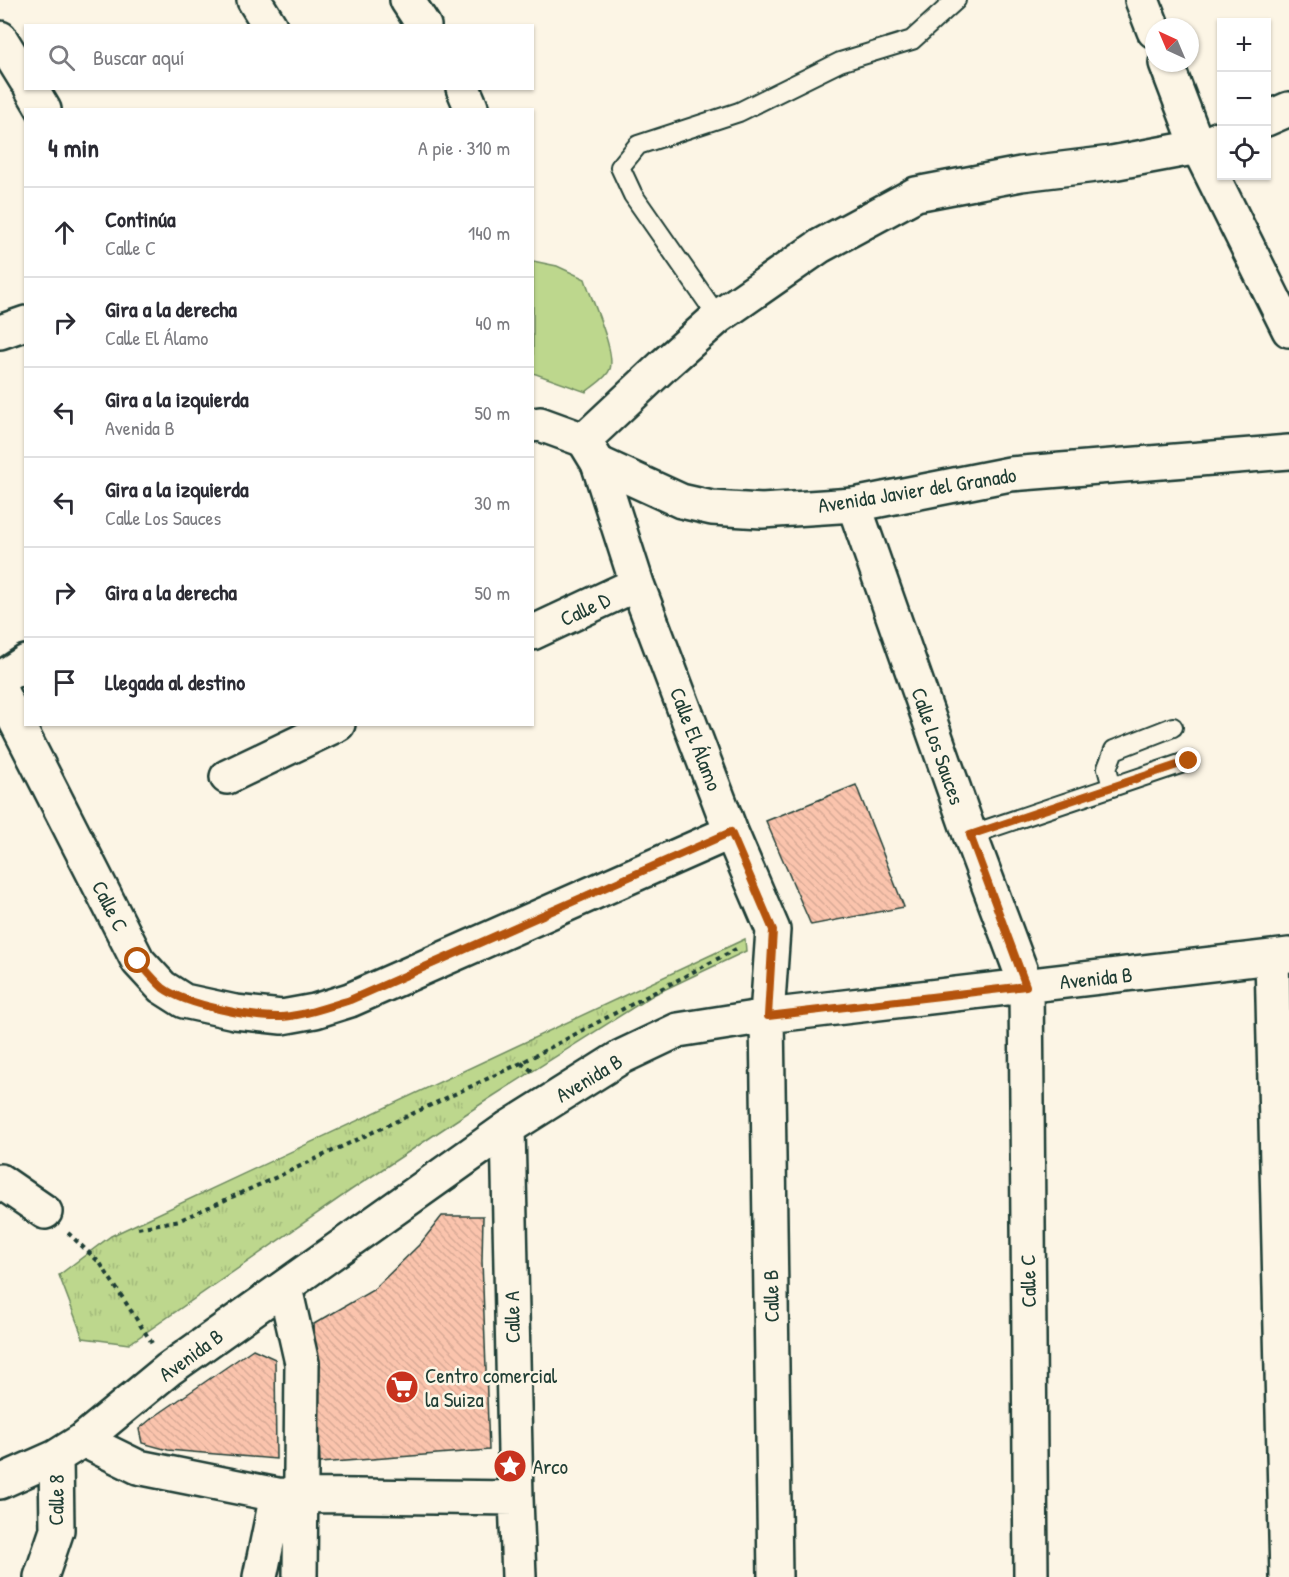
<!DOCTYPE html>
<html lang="es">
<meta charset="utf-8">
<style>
:root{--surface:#fff;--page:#f2f2f3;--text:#2b2b33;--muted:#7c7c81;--line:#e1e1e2}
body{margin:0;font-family:"Patrick Hand",sans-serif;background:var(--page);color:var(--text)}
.controls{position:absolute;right:18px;top:18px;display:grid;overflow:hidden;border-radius:0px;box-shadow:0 2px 4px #0004}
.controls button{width:54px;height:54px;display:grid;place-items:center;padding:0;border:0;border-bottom:2px solid var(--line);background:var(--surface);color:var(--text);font:30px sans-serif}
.compass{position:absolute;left:1145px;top:18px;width:54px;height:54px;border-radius:50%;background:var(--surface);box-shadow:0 2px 4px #0004;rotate:316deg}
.stop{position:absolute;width:18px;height:18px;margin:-14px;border:4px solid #b45309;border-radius:50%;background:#fff}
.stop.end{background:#b45309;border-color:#fff;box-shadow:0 2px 6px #0008}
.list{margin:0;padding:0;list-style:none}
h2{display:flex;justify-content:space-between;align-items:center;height:78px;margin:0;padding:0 24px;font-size:26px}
h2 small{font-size:20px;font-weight:400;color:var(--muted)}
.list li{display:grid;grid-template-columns:39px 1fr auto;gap:18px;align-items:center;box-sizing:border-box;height:90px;padding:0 24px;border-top:2px solid var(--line)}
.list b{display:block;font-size:22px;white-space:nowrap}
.list p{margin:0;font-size:20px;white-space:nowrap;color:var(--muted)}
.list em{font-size:20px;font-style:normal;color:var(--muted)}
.icon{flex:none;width:33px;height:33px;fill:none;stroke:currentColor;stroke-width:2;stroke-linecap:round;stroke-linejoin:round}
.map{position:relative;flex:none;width:1289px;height:1577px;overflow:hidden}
.search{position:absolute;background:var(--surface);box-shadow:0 2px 4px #0004;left:24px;top:24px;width:510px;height:66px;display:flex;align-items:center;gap:15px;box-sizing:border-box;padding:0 21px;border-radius:0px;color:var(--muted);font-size:22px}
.panel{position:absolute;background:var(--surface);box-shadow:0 2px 4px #0004;left:24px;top:108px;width:510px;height:618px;border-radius:0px}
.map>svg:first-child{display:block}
.grass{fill:#bdd78d;stroke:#6e8a60;stroke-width:1.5}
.park{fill:url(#park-tufts);stroke:#6e8a60;stroke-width:1.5}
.building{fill:url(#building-back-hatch);stroke:#1f3d34;stroke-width:1.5}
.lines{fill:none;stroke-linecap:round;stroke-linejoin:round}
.lane-casing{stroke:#1f3d34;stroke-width:22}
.street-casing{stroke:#1f3d34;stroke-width:38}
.secondary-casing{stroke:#1f3d34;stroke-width:38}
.path{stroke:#1f3d34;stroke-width:4;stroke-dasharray:4.5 4.5;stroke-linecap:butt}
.lane{stroke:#fcf5e5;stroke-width:18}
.street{stroke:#fcf5e5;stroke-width:33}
.secondary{stroke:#fcf5e5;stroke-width:33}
.route{stroke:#b45309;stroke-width:8}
.labels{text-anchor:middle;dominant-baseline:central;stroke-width:5;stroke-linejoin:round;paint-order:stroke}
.street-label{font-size:21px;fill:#1f3d34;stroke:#fcf5e5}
.poi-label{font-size:21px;fill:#1f3d34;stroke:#fcf5e5;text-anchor:start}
</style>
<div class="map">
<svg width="1289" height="1577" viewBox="0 0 1289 1577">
<defs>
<pattern id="park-tufts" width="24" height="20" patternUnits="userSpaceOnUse" patternTransform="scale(1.5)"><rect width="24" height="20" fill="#bdd78d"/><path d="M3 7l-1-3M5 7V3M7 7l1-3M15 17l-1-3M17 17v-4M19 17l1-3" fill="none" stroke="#a2b97a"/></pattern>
<pattern id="building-back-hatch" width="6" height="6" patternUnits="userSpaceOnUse" patternTransform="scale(1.5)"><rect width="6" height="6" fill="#fbc4ad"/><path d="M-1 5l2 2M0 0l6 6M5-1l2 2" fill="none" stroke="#d7a995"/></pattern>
</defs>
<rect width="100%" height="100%" fill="#fcf5e5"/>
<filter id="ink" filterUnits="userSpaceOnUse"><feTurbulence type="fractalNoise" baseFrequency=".0167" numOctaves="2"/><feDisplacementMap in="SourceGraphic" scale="12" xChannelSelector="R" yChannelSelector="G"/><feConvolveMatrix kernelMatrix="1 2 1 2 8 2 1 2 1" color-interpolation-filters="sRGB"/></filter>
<g filter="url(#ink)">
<path class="grass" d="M533 261 557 266 585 279C591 299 616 351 610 369 607 378 593 386 586 392L533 373Z"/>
<path class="park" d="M745 939 746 951 653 995 490 1098 351 1190 129 1344 83 1338 59 1275 111 1236Z"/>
<path class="building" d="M856 785 904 907 811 925 766 821Z
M442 1216H483L482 1261 489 1450 320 1463 314 1324 373 1290 420 1244Z
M253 1349 275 1359 276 1459 168 1450 142 1443 139 1429 151 1419Z"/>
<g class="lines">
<defs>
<path id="lane" d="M718 317 633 195 620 167 638 145 739 112 840 62 912 40 956 0
M1112 787 1107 768 1114 750 1173 727
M970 835 1189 761"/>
<path id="street" d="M254 0 270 26
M407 0 424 26
M1142 0 1154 31
M0 38 26 80
M1166 63 1198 147 1289 330
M31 88 44 110
M463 88 471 107 470 110
M1266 119 1289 109
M0 332 26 323
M854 505 970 835 1026 985 1031 1577
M532 633 637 584
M0 690 138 961 162 987 184 1001 235 1012 282 1017 315 1011 350 1000 731 832
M227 777 338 724
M1272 958 1287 1577
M508 1128 516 1498 519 1577
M0 1181 45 1212
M285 1288 302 1363 300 1577
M83 1440 138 1467 277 1495 516 1498
M0 1482 56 1457 83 1440 169 1369 508 1128 621 1057 678 1030 767 1016 1289 955
M41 1577 57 1530 56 1457
M260 1577 277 1495
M775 1577 767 1016 773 930 731 832 637 584 598 463 584 440 664 365 718 317 820 246 916 194 1021 174 1112 163 1198 147 1222 137"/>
<path id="secondary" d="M532 425 540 424 584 440
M598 463 681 501 712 508 762 511 854 505 1010 474 1289 452
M0 679 26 662"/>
</defs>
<use href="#lane" class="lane-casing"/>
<use href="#street" class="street-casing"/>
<use href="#secondary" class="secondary-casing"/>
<path class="path" d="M521 1063 535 1073
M138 1228 180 1220 279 1176 521 1063 738 948
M68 1233 100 1263 152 1343"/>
<use href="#lane" class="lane"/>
<use href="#street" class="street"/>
<use href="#secondary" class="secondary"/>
</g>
</g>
<g class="lines" filter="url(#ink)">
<path class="route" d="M138 961C146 970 154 980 163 988 186 1005 253 1018 282 1017 305 1015 328 1007 350 1000L731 832 773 930 768 1016 1026 986 970 835 1189 761"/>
</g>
<defs>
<symbol id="supermarket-disc" viewBox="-11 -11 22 22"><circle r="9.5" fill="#c8321e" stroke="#fcf5e5"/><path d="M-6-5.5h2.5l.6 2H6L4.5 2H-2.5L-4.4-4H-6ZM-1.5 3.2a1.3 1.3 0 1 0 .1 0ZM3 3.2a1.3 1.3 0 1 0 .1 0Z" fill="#fff"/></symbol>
<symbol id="sight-disc" viewBox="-11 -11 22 22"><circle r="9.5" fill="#c8321e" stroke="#fcf5e5"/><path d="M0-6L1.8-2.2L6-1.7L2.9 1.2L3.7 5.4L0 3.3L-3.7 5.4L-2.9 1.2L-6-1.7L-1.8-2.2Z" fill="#fff"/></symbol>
</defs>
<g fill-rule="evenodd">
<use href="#supermarket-disc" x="383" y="1368" width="38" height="38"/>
<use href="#sight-disc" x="491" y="1447" width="38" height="38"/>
</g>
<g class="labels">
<g class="street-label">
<text transform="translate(917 490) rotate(-9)">Avenida Javier del Granado</text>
<text transform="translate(585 609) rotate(-25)">Calle D</text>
<text transform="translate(696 739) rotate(69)">Calle El Álamo</text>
<text transform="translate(938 746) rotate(71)">Calle Los Sauces</text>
<text transform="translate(110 906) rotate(63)">Calle C</text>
<text transform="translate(1096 978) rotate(-6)">Avenida B</text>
<text transform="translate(589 1078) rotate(-31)">Avenida B</text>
<text transform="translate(1028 1281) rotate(-91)">Calle C</text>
<text transform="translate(771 1296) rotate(-91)">Calle B</text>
<text transform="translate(512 1317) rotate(-91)">Calle A</text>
<text transform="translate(191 1355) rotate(-36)">Avenida B</text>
<text transform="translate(56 1500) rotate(-89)">Calle 8</text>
</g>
<g class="poi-label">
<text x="425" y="1375">Centro comercial<tspan x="425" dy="24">la Suiza</tspan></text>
<text x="533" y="1466">Arco</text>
</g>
</g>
</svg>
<div class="controls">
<button>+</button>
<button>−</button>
<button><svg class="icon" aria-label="locate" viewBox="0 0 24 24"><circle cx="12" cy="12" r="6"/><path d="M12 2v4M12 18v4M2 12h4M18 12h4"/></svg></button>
</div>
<svg class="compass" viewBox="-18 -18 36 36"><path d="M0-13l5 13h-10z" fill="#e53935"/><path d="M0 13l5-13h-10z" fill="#7c7c81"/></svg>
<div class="stop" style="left:138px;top:961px"></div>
<div class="stop end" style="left:1189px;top:761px"></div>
<div class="search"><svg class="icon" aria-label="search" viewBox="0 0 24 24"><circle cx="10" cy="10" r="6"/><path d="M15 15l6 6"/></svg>Buscar aquí</div>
<section class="panel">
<h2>4 min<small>A pie · 310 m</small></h2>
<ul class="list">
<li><svg class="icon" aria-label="ahead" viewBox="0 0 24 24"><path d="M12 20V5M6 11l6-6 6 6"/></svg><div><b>Continúa</b><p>Calle C</p></div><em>140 m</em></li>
<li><svg class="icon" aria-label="right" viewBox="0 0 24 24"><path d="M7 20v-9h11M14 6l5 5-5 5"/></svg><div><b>Gira a la derecha</b><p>Calle El Álamo</p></div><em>40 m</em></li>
<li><svg class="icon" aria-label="left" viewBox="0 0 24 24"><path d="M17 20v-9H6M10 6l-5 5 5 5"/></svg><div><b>Gira a la izquierda</b><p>Avenida B</p></div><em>50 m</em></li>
<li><svg class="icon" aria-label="left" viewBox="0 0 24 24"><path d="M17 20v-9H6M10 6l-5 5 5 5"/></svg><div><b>Gira a la izquierda</b><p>Calle Los Sauces</p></div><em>30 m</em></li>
<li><svg class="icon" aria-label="right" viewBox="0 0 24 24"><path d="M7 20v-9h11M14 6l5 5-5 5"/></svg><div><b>Gira a la derecha</b></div><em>50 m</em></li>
<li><svg class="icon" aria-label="arrive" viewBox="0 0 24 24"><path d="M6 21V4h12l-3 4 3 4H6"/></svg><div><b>Llegada al destino</b></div></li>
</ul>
</section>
</div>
